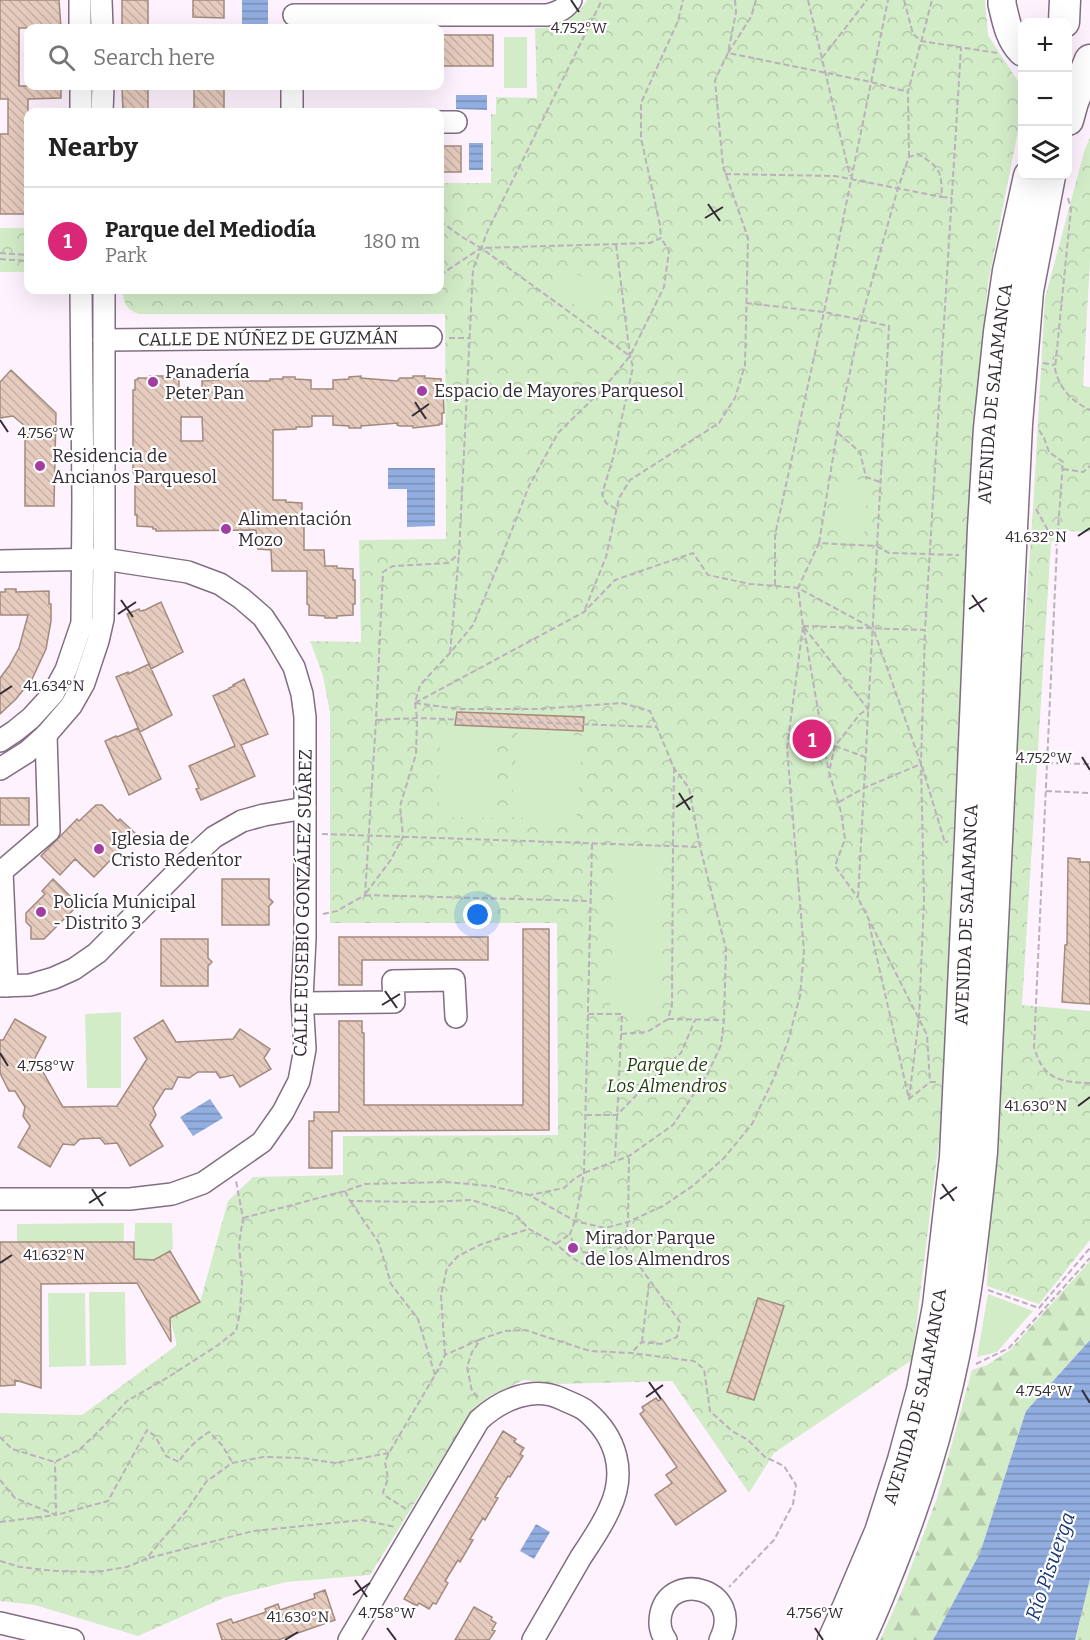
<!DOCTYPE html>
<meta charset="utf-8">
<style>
:root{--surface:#fff;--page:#f6f6f6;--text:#222;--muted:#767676;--line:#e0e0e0;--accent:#db2777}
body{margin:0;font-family:Bitter,serif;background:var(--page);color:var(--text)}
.controls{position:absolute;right:18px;top:18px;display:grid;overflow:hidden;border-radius:12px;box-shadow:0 6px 24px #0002}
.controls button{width:54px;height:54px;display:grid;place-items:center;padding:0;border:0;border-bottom:2px solid var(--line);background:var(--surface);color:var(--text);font:30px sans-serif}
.you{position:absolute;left:478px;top:915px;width:21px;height:21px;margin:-15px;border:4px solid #fff;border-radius:50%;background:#1a73e8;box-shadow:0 0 0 9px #1a73e833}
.badge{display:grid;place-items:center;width:39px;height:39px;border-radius:50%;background:var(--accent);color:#fff;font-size:20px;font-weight:700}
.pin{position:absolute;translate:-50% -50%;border:3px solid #fff;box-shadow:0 2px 6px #0006}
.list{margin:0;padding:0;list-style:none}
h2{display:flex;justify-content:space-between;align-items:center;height:78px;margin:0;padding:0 24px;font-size:26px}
h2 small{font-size:20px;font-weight:400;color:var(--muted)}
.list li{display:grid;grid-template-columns:39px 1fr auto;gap:18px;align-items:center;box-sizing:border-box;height:108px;padding:0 24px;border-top:2px solid var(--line)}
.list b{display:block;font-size:22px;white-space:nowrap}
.list p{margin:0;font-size:20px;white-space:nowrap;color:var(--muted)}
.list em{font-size:20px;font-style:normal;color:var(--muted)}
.icon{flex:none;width:33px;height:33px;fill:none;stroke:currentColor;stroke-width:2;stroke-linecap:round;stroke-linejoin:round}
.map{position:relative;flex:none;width:1090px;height:1640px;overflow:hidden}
.search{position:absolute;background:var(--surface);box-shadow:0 6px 24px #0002;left:24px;top:24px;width:420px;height:66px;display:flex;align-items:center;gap:15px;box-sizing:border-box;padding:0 21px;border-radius:12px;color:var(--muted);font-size:22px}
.panel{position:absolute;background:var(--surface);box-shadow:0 6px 24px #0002;left:24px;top:108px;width:420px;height:186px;border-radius:12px}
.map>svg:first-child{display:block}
.forest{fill:url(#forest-firs)}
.park{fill:url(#park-crowns)}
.garden{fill:#d3ecc8}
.water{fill:url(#water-rules)}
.building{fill:url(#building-back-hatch);stroke:#a28a7d;stroke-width:1.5;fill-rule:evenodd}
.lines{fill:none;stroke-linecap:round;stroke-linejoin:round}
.minor-casing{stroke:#806e81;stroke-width:24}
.major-casing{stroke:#806e81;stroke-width:30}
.highway-casing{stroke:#806e81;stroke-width:33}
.path{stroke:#bbb0bb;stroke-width:2;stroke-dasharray:6 3;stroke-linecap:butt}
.minor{stroke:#fff;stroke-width:21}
.major{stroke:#fff;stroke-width:27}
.highway{stroke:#fff;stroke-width:30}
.ticks{fill:none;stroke:#342c34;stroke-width:2}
.poi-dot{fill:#a23da2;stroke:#fff;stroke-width:2}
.labels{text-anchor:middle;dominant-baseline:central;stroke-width:4.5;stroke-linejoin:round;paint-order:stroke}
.street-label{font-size:18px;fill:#342c34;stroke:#fff}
.poi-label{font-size:18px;fill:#342c34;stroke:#fff;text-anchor:start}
.park-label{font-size:18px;font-style:italic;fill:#1e3e09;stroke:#fff}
.water-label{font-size:20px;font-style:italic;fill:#1c3a76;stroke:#fff}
.ticks-label{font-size:15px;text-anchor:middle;fill:#342c34;stroke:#fff;stroke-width:4.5;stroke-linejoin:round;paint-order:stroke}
</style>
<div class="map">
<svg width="1090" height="1640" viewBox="0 0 1090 1640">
<defs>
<pattern id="forest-firs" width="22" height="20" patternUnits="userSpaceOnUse" patternTransform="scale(1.5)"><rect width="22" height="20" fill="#d3ecc8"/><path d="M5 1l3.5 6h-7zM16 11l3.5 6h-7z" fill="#b6cbac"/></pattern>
<pattern id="park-crowns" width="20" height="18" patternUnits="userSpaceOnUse" patternTransform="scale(1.5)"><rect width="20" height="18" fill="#d3ecc8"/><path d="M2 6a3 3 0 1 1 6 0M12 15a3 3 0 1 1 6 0" fill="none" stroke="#b6cbac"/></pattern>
<pattern id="water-rules" width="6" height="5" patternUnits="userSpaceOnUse" patternTransform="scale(1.5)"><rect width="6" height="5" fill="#92aee0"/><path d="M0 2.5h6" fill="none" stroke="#788eb6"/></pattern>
<pattern id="building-back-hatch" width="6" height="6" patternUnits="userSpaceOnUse" patternTransform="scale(1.5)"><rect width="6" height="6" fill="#e6ccbe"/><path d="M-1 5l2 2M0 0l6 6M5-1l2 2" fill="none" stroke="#c6afa4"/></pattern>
</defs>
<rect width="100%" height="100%" fill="#fff2ff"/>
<path class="forest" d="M1090 1261V1340L1026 1411 980 1553 933 1640H880L902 1591 937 1498 972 1370 987 1365 1010 1350Z
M1090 1579V1640H1075Z"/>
<path class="park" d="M587 0H985L988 35 1021 86 1022 110 988 284 971 468 957 756 953 904 941 1125 912 1360 774 1453 749 1493 672 1381 558 1384 524 1380 489 1396 473 1409 370 1575 287 1582 226 1597 138 1636 35 1605 0 1601V1413L82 1415 177 1345 170 1318 200 1302 228 1201 253 1177 343 1175V1136L558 1135 557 923H330V713L323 676 310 641 361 642 359 540 446 539 445 314H139C126 310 123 302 123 290H440V183H491V114H496V97L537 98 535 28C557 29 576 19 587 0Z
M1090 137V259L1083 386 1090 387V532L1066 531 1051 542 1022 1005 1090 1011V1240L1039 1304 987 1286 998 1003 1033 508 1045 298 1084 152Z
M0 228H28V272H0Z"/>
<path class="garden" d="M504 37H527V88H504Z
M570 271 600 285 607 293 603 305 590 310C575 304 556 301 553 284L557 277Z
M843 479 868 480 864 539 840 538Z
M518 731 583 736 576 822 511 817Z
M440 732H495L494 818 439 817Z
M616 848 664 850 658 1011 610 1009Z
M121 1012V1088H87L85 1014Z
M124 1223V1242H17V1224Z
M135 1223H172L173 1249 154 1260 134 1259Z
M125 1292 126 1365 90 1366 89 1292Z
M48 1293H85L86 1366 49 1367Z
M988 1294 1033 1311 997 1352 977 1357Z"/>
<path class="water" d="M242 0H268V28H242Z
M456 95H487V110L456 109Z
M469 143H483V170H469Z
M388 468H435V526L407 527V489H388Z
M210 1099 223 1118 193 1136 180 1117Z
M1090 1340V1579L1075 1640H933L980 1553 1026 1411Z
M536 1524 550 1532 534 1559 520 1551Z"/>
<path class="building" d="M0 0H59L61 28H19V86H61V98L28 99V214H0V134H8V99H0Z
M122 0H148V28H122Z
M193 0H224V18L193 17Z
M440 35H493V66H440Z
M122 86H148V112H123Z
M194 87 224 88V112H194Z
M440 146H461V172H440Z
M11 370 56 413 54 506H25V426L13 416 0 418V382Z
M150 376H163V378L179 379V390H202V381L218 380V378L230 377 231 379H243V381H270V379H283V377H295V379L311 380V389H333V380L349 379V377L361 376V378L397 381 400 378H413V376H425V378L441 379V389H443L444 413H442V424H439V425L413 428V426H400L397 425 398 423 361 426V428H349V426L333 425V416H312V426L309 427H296V429L273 430V500H286V502L302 503V514H304V550H324L325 566H337V568L353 569V580H355V604H353V615L337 616V618H325V616L309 615V605L307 604V571H272L271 550 258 549 256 530 156 531V529H153V527L137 526V515H135V475L133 472V459H131V447H133V390H135V380L138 379V378H151ZM181 417H202L203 441H181Z
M5 589H16V592L49 591V604H51V621L46 649 32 679 16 699 0 714V678L9 666 19 648 28 615H0V592H5Z
M161 602 183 652 151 669 127 614 139 609 140 611 145 610Z
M149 664 172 715 140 732 116 677 128 672V674Z
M244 679 268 734 241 745 255 776 201 800 196 789 199 788 189 766 235 746 213 696 229 689V688L234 686 233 685Z
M457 712 584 717 583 731 455 725Z
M138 728 161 779 129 795 105 741 116 736 117 737Z
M0 798H29V825H0Z
M96 805H102L118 821 120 819 136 834 94 877 75 859 60 875 41 856 77 819 79 821Z
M1068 858 1080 859V862H1090V1004L1062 1002 1065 945H1067Z
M53 879 74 900 68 906 73 910 44 939H31V927L26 922V913L45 894 42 891Z
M222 879H269V898L273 902 269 906V925H222Z
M523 929H549V1130L332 1131V1168H309V1121H314V1112H339V1021H362V1033H364V1105H523Z
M339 937H488V960H362V985H339Z
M161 939H208V958L212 962 208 966V986H161Z
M15 1019 46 1037 35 1058 63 1107 117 1106 147 1059 134 1038 163 1020 176 1042 233 1039 240 1029 270 1049 264 1058 271 1069 240 1087 233 1075 220 1078 216 1072H198L189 1078 178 1077 172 1089H165L153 1108 156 1115 150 1125 163 1146 130 1166 117 1143 105 1144 100 1138 80 1139 74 1145 63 1144 50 1167 18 1147 30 1126 23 1116 25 1107 15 1091H9L0 1073V1040H3Z
M0 1242H134V1259L154 1260 170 1251 200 1302 170 1318 171 1342 137 1283 41 1284V1388L15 1380V1385L0 1386Z
M758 1298 784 1306 754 1400 727 1392Z
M656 1398 658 1401 662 1399 726 1491 676 1525 655 1495 672 1483 666 1475 677 1467 640 1414 644 1411 642 1407Z
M503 1431 516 1439 514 1442 524 1448 520 1454 523 1456 510 1477 508 1476 495 1497 498 1498 485 1520 483 1518 470 1539 473 1540 460 1562 458 1560 445 1581 448 1583 436 1604 433 1603 429 1609 419 1603 417 1606 404 1599Z
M325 1590 335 1620 278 1640H222L217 1624 231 1619 233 1623 266 1612 265 1609 278 1604 280 1610 315 1598 314 1594Z
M474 1607 492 1617 491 1620 496 1623 492 1630 495 1631 489 1640H455Z"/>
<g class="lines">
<defs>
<g id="minor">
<path d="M80 0V28"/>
<path d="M101 0 102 28"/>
<path d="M294 15H547C557 13 566 9 571 0"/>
<path d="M292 86V112"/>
<path d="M81 112V86"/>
<path d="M102 112 103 86"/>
<path d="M440 122H456"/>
<path id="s1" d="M104 340 431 337"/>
<path d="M0 561 104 559 188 572 220 584 241 598 263 617 277 638 294 667 302 694 305 717V938L302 999 305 1049 299 1081 283 1112 262 1142 203 1183 172 1194 130 1199H0"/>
<path d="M0 741 15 731 31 718 53 694 66 670 82 623 83 500 81 290"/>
<path d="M0 769 27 752 46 735 71 706 84 683 98 641 103 619 104 559V290"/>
<path d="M0 986 30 985 54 978 74 969 97 953 188 861 214 837 242 821 264 815 305 808"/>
<path d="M7 986 2 871 49 831 46 735"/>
<path d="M303 1003 394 1002 393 981 454 980 456 1017"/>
<path d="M0 1623 73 1640"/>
<path d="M349 1640 479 1420C501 1400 533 1385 562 1399 570 1403 580 1406 586 1411 617 1437 627 1473 609 1510 602 1526 591 1542 581 1557 565 1585 549 1612 533 1640"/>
<path d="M666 1640C660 1632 659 1622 661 1613 672 1569 745 1590 720 1640"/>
</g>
<path id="major" d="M1002 0V4C1006 21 1009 39 1022 52"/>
<g id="highway">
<path d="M1064 22 1065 0"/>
<path d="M1068 120 1073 102 1090 60"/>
<path id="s2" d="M833 1640 848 1607 880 1532 903 1460 922 1390 938 1306 955 1157 970 839 983 528 989 428 999 332 1008 271 1029 176"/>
<path d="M859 1640C871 1616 881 1590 891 1565 925 1480 950 1391 964 1301 972 1252 977 1202 982 1152L1017 424 1028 291 1050 176"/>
</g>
</defs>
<use href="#minor" class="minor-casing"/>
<use href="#major" class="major-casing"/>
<use href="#highway" class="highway-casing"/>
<path class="path" d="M756 0 751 17 728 53 871 82 908 92
M808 0 850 176
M904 0 913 34 921 41 997 53
M822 58 867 0
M1068 152 1069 143
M909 157 908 92 932 0
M725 174 835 176 942 197
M1068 198 1071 209 1055 369C1060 390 1072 401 1090 410
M440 221 462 237 481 248 630 356
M0 253 28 255
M0 259 28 261
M440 275 481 248 650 243 661 238 660 225 641 138V103L678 21 683 0
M215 290 220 293 295 290H416
M746 303 824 312 889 326 858 898 927 1035 930 1082H936
M449 338H470
M1043 363 1055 365
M1039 430 1044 438 1049 452 1063 462 1057 543
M838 433 860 452 866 477 880 482
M1063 469 1083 472 1090 466
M616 509 606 503 602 494 613 458 633 367 630 356 616 244
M1036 509 1057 546 1034 1047C1043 1079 1059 1082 1090 1083
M819 543 837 433 861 320 898 188 909 157 918 154C941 168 941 171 942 197L952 198
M775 585V535L824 312 888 0
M585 609 606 557 619 498 630 480 719 423 735 398 745 365 748 238 723 166 715 80 728 53 736 12 735 0
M803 626 925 630 961 48
M870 627 798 588 819 543 876 546 889 553 959 555
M804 629 828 768
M450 653 459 554
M415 703 459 709H537L622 703 650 711 674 768 689 788 700 847 726 949 724 1020 721 1045 708 1073 673 1125 629 1156 584 1173 574 1179 564 1188 530 1195
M415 703 584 612 615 580 693 553 708 575 750 584 798 588 803 626 868 709 860 714 835 746 829 772 841 812 845 839 835 866 858 898
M376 720 417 718 657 727
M835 746 865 757
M1047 763 1090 764
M922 766 945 843 948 841
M1046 791 1090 793
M839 802 864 788 921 764 874 631
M322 834 700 847
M592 844 584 1173 575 1221 570 1234 573 1243 583 1252 593 1254H610L624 1245 628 1222 629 1156
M366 893 390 861 403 837 400 806 416 754 417 718 415 703 420 685 450 653 473 625 499 563 529 486 558 433 603 389 630 356 664 287 669 251 661 238
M365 895 590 901
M323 914 337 911 365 895 376 720 383 572 393 566 448 563 459 554 473 269 488 230 602 0
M869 923 909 1099 929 1083
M588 1014H622L615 1160
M668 1019 724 1020
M621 1034 647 1032 668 1019 672 1005 673 847 674 768
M909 1099 919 1018 924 900 921 764 925 630
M586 1115H617L652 1079 681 1053 695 1020
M345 1191 350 1201 428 1202 472 1200 516 1215 529 1229 556 1244 572 1258 583 1264 597 1267 611 1264 633 1256
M351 1202 379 1243 391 1284 418 1319 435 1375
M243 1218 345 1191 365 1184 445 1182 491 1186 529 1195 575 1221 605 1228 628 1222 663 1206 694 1185 724 1158 752 1124 773 1080 788 1041 800 996 804 951 787 748 803 626
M556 1244 570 1234
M624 1245 680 1322 677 1337 661 1344 642 1342 631 1353
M988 1290 1039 1308 1090 1248
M642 1342 649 1283
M445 1355 441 1295 447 1268 458 1256 482 1244 529 1229
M976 1364 1009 1348 1090 1258
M478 1397 472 1391 467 1367 472 1352 481 1339 505 1331 525 1330 590 1351 631 1353 694 1361 704 1369 710 1411 732 1431 748 1440 765 1457 784 1466 796 1485 793 1504 774 1540 729 1587
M0 1437 12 1449 55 1462 80 1449 101 1429 127 1401 170 1376 218 1345 236 1331 240 1312 242 1282 239 1244 243 1218 236 1181
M0 1480 15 1498 56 1515 108 1501 147 1430 155 1436 166 1456 179 1462C186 1449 197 1440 209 1432L222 1445 232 1462
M406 1509 384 1495 383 1492 388 1479 385 1462 389 1453 435 1375 445 1355 481 1339
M0 1522 56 1515 55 1462
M149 1558 253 1531 362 1520 396 1527
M0 1561 20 1567 55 1571 96 1572 127 1567 146 1559 187 1510 206 1482 232 1463 263 1457 302 1458 335 1463 389 1453"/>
<use href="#minor" class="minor"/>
<use href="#major" class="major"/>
<use href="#highway" class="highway"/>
</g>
<path class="ticks" d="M571 0 579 12M708 204 720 221M705 218 723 207M415 402 426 419M412 416 429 404M0 420 8 432M1078 536 1090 528M972 595 984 612M121 600 133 617M969 609 987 598M118 614 136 602M0 694 12 686M1082 757 1090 770M679 793 690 810M676 807 693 796M385 991 397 1008M382 1005 400 994M0 1053 8 1066M1078 1106 1090 1097M942 1184 954 1201M92 1189 103 1206M940 1199 957 1187M89 1203 106 1192M0 1263 12 1255M649 1382 661 1399M1082 1390 1090 1403M646 1397 663 1385M355 1580 367 1597M353 1595 370 1583M387 1628 396 1640M815 1628 823 1640M285 1640 298 1632"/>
<g class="poi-dot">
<circle cx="153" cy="382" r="6"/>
<circle cx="422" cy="391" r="6"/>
<circle cx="40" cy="466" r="6"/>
<circle cx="226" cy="529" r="6"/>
<circle cx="99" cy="849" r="6"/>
<circle cx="41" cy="912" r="6"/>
<circle cx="573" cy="1248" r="6"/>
</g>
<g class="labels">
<g class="street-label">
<text stroke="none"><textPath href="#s1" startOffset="164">CALLE DE NÚÑEZ DE GUZMÁN</textPath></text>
<text stroke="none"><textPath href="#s2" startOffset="1266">AVENIDA DE SALAMANCA</textPath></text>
<text transform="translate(303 903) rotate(-89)">CALLE EUSEBIO GONZÁLEZ SUÁREZ</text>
<text stroke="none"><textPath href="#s2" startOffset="744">AVENIDA DE SALAMANCA</textPath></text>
<text stroke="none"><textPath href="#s2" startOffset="258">AVENIDA DE SALAMANCA</textPath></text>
</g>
<g class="poi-label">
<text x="165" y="372">Panadería<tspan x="165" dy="21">Peter Pan</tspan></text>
<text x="434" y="391">Espacio de Mayores Parquesol</text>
<text x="52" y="456">Residencia de<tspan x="52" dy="21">Ancianos Parquesol</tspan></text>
<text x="238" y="519">Alimentación<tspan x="238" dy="21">Mozo</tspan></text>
<text x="111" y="839">Iglesia de<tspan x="111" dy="21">Cristo Redentor</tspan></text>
<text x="53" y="902">Policía Municipal<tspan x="53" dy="21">- Distrito 3</tspan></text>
<text x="585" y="1238">Mirador Parque<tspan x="585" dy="21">de los Almendros</tspan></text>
</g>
<g class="park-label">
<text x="667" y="1065">Parque de<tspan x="667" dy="21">Los Almendros</tspan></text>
</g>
<g class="water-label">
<text transform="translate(1050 1566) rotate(-71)">Río Pisuerga</text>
</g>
</g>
<g class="ticks-label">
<text x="579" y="33">4.752°W</text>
<text x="46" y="438">4.756°W</text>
<text x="1036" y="542">41.632°N</text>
<text x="54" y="691">41.634°N</text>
<text x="1044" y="763">4.752°W</text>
<text x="46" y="1071">4.758°W</text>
<text x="1036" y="1111">41.630°N</text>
<text x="54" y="1260">41.632°N</text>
<text x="1044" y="1396">4.754°W</text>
<text x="387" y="1618">4.758°W</text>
<text x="815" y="1618">4.756°W</text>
<text x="298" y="1622">41.630°N</text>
</g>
</svg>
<div class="controls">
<button>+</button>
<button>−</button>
<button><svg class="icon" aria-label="layers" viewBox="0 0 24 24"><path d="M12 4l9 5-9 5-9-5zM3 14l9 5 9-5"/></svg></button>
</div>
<div class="you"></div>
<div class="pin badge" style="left:812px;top:739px">1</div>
<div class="search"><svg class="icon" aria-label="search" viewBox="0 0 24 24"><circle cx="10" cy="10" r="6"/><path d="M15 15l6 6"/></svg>Search here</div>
<section class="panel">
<h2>Nearby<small></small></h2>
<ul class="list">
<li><span class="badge">1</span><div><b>Parque del Mediodía</b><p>Park</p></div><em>180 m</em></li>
</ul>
</section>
</div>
